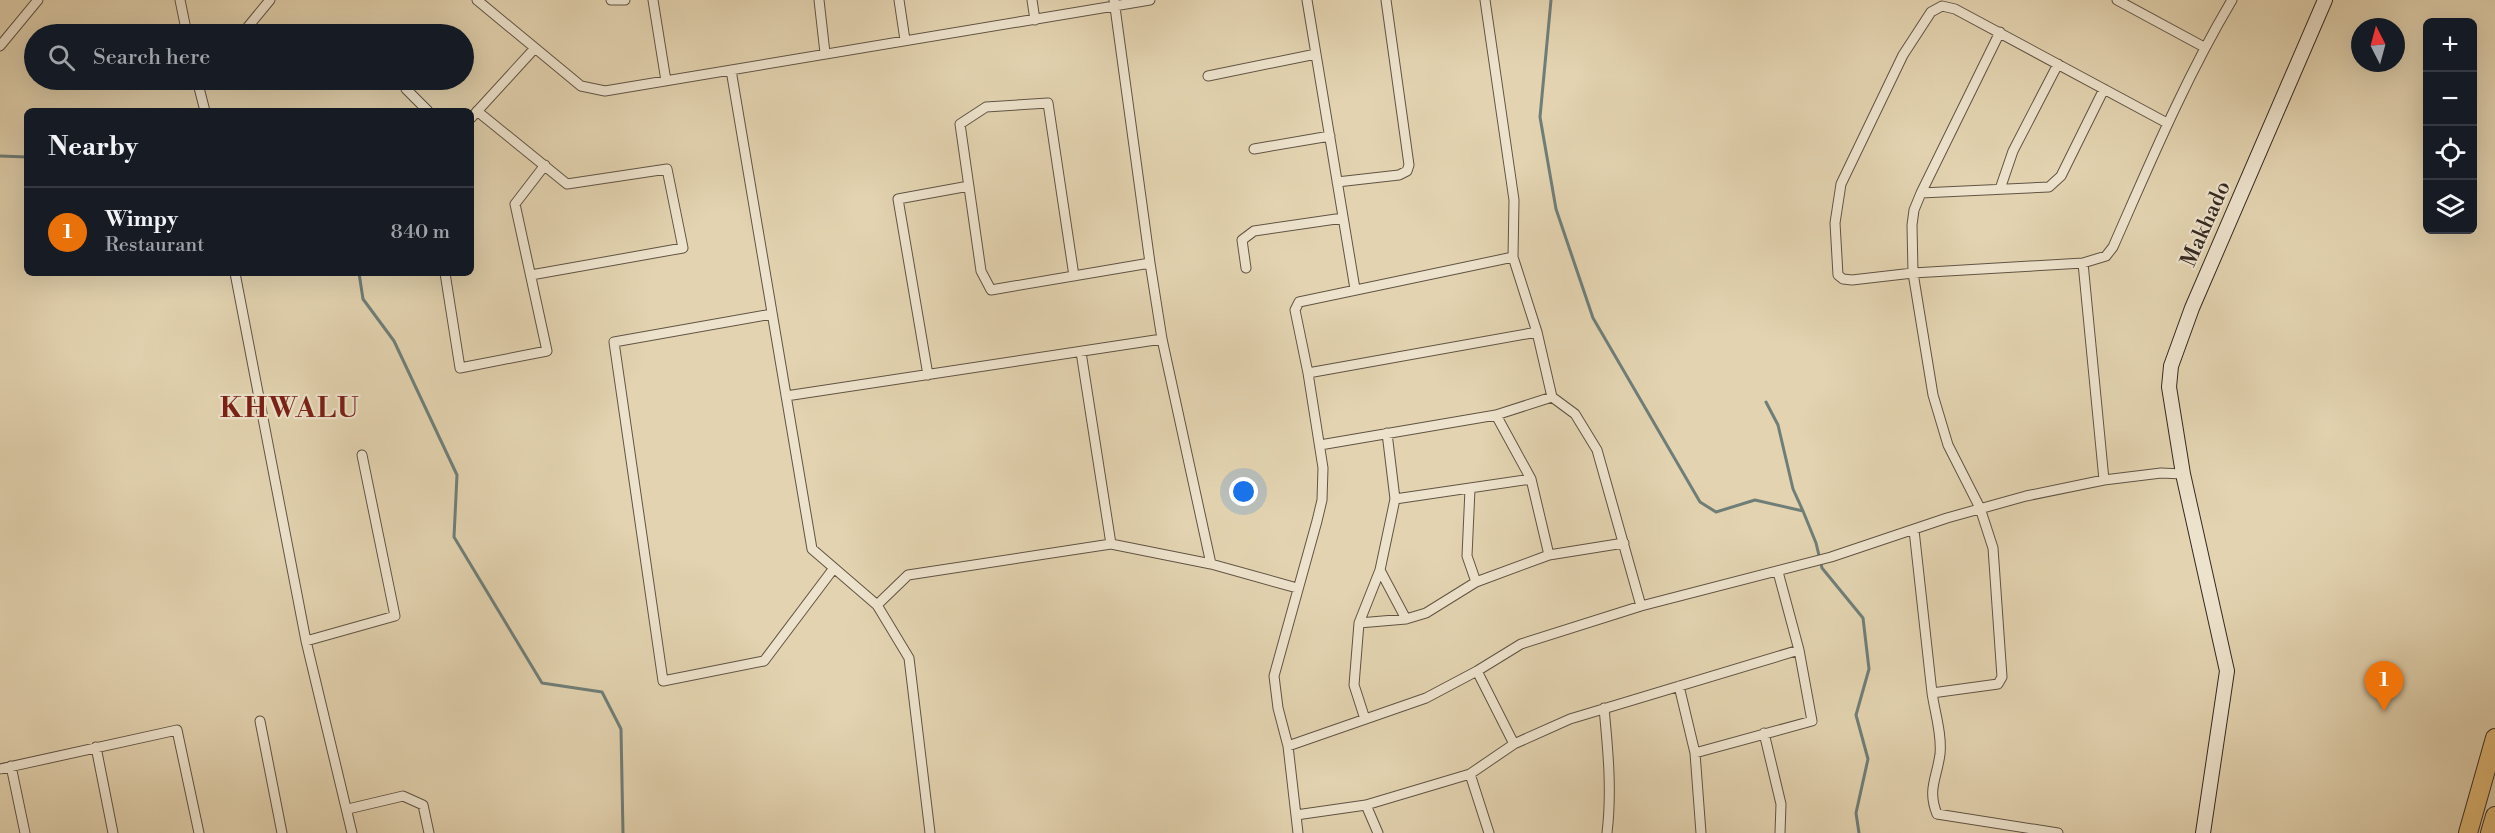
<!DOCTYPE html>
<meta charset="utf-8">
<style>
:root{--surface:#171b24;--page:#20242c;--text:#f1f3f6;--muted:#9ea1a6;--line:#363941;--accent:#1a73e8}
body{margin:0;font-family:"Libre Bodoni",serif;background:var(--page);color:var(--text)}
.controls{position:absolute;right:18px;top:18px;display:grid;overflow:hidden;border-radius:9px;box-shadow:0 6px 24px #0002}
.controls button{width:54px;height:54px;display:grid;place-items:center;padding:0;border:0;border-bottom:2px solid var(--line);background:var(--surface);color:var(--text);font:30px sans-serif}
.compass{position:absolute;left:2351px;top:18px;width:54px;height:54px;border-radius:50%;background:var(--surface);box-shadow:0 6px 24px #0002;rotate:354deg}
.you{position:absolute;left:1244px;top:492px;width:21px;height:21px;margin:-15px;border:4px solid #fff;border-radius:50%;background:#1a73e8;box-shadow:0 0 0 9px #1a73e833}
.badge{display:grid;place-items:center;width:39px;height:39px;border-radius:50%;background:var(--accent);color:#fff;font-size:20px;font-weight:700}
.pin{position:absolute;translate:-50% -50px;filter:drop-shadow(0 2px 3px #0008)}
.pin::after{content:'';position:absolute;top:32px;width:21px;height:18px;background:inherit;clip-path:polygon(0 0,100% 0,50% 100%)}
.list{margin:0;padding:0;list-style:none}
h2{display:flex;justify-content:space-between;align-items:center;height:78px;margin:0;padding:0 24px;font-size:26px}
h2 small{font-size:20px;font-weight:400;color:var(--muted)}
.list li{display:grid;grid-template-columns:39px 1fr auto;gap:18px;align-items:center;box-sizing:border-box;height:90px;padding:0 24px;border-top:2px solid var(--line)}
.list b{display:block;font-size:22px;white-space:nowrap}
.list p{margin:0;font-size:20px;white-space:nowrap;color:var(--muted)}
.list em{font-size:20px;font-style:normal;color:var(--muted)}
.icon{flex:none;width:33px;height:33px;fill:none;stroke:currentColor;stroke-width:2;stroke-linecap:round;stroke-linejoin:round}
.map{position:relative;flex:none;width:2495px;height:833px;overflow:hidden}
.search{position:absolute;background:var(--surface);box-shadow:0 6px 24px #0002;left:24px;top:24px;width:450px;height:66px;display:flex;align-items:center;gap:15px;box-sizing:border-box;padding:0 21px;border-radius:33px;color:var(--muted);font-size:22px}
.panel{position:absolute;background:var(--surface);box-shadow:0 6px 24px #0002;left:24px;top:108px;width:450px;height:168px;border-radius:9px}
.map>svg:first-child{display:block}
.lines{fill:none;stroke-linecap:round;stroke-linejoin:round}
.stream{stroke:#6f7e78;stroke-width:3}
.street-casing{stroke:#605444;stroke-width:11}
.secondary-casing{stroke:#342920;stroke-width:16}
.highway-casing{stroke:#342920;stroke-width:20}
.street{stroke:#ede2cc;stroke-width:9}
.secondary{stroke:#ede2cc;stroke-width:14}
.highway{stroke:#e2ba78;stroke-width:18}
.labels{text-anchor:middle;dominant-baseline:central;stroke-width:4.5;stroke-linejoin:round;paint-order:stroke}
.street-label{font-size:22px;fill:#342920;stroke:#ede2cc}
.district-label{font-size:28px;font-weight:bold;letter-spacing:1.5px;fill:#7a1f14;stroke:#ede2cc}
</style>
<div class="map">
<svg width="2495" height="833" viewBox="0 0 2495 833">
<rect width="100%" height="100%" fill="#e3d3b0"/>
<filter id="stains"><feTurbulence type="fractalNoise" baseFrequency=".00333" numOctaves="4"/><feColorMatrix values="0 0 0 0 .2 0 0 0 0 .09 0 0 0 0 .02 0 0 0 .5 -.17"/></filter>
<radialGradient id="worn" r=".72"><stop offset=".6" stop-color="#630" stop-opacity="0"/><stop offset="1" stop-color="#630" stop-opacity=".3"/></radialGradient>
<g class="lines">
<path class="stream" d="M1551 0 1540 117 1556 209 1593 318 1700 502 1716 512 1755 500 1803 511 1816 543 1822 568 1863 618 1869 669 1856 715 1868 759 1856 813 1859 833
M0 156 27 157
M359 273 363 299 394 341 457 475 454 537 542 683 602 692 621 729 623 833
M1766 402 1778 425 1793 489 1803 511"/>
<defs>
<path id="street" d="M180 0 187 34
M477 0 581 86 605 91 1150 0
M611 0H625
M653 0 666 81
M819 0 825 53
M899 0 905 40
M1032 0 1035 20
M1114 0 1150 263 1162 339 1211 564 1297 588
M1307 0 1355 289
M1485 0 1514 200 1513 257
M2117 0 2204 47
M242 34 270 0
M0 46 38 0
M731 70 812 549 877 605 909 658 930 833
M1208 76 1316 54
M197 80 205 111
M406 80V89L428 111
M477 111 567 184 667 169 683 248 531 275
M471 118 535 48
M2167 123 1955 9 1942 6 1931 12 1903 55 1841 184 1835 223 1838 275 1843 279 1852 280 1913 273 2083 263 2106 256 2113 247C2150 163 2185 79 2232 0
M1254 149 1330 136
M1337 182 1399 175 1407 171 1409 165 1386 0
M2000 189 2013 151 2058 64
M1921 193 2049 187 2061 176 2104 89
M2083 263 2104 480
M1246 268 1242 240 1254 231 1343 218
M235 273 306 641 352 833
M445 273 460 368 547 351 515 204 545 165
M1074 276 1048 103 986 107 960 124 981 271 991 290 1150 263
M772 314 614 342 663 681 764 661 834 568
M1308 373 1537 332
M928 375 898 199 969 186
M786 396 1162 339
M1496 415 1531 479 1549 555
M1320 445 1496 415 1552 397
M1470 489 1467 556 1476 582
M1395 499 1531 479
M1914 530 1932 693 1998 684 2002 677 1993 548 1980 508 1948 445 1933 395 1913 273 1912 225 1914 210 1921 193 2000 32
M1111 544 1211 564
M1380 570 1406 619
M877 605 908 575 1111 544 1081 352
M1359 623 1406 619 1426 613 1476 582 1549 555 1624 543
M306 641 395 616 362 455
M1477 671 1514 744
M1679 686 1695 753 1701 833
M1932 693C1935 713 1942 734 1940 754 1937 778 1927 789 1937 814L2058 833
M1604 708C1608 750 1612 791 1607 833
M1365 719 1354 685 1359 623 1380 570 1395 499 1387 433
M260 721 282 833
M1764 733 1781 804 1780 833
M1288 746 1426 698 1477 671 1521 644 1641 606 1831 557 1947 518 2026 496 2104 480 2161 473 2183 474
M96 747 113 833
M1695 753 1812 721 1799 650 1778 572
M11 766 25 833
M0 769 177 730 199 833
M1470 774 1489 833
M1366 805 1378 833
M348 809 403 796 423 805 429 833
M1296 815 1366 805 1470 774 1514 744 1570 719 1799 650
M1298 833 1288 746 1278 708 1274 676 1317 521 1322 500 1323 468 1308 373 1295 310 1299 302 1513 257 1537 332 1552 397 1575 414 1597 450 1641 606"/>
<path id="secondary" d="M2203 833 2227 671 2183 474 2169 387 2171 366 2192 308 2325 0"/>
<path id="highway" d="M2468 833 2495 738
M2490 833 2495 816"/>
</defs>
<use href="#street" class="street-casing"/>
<use href="#secondary" class="secondary-casing"/>
<use href="#highway" class="highway-casing"/>
<use href="#street" class="street"/>
<use href="#secondary" class="secondary"/>
<use href="#highway" class="highway"/>
</g>
<g class="labels">
<g class="street-label">
<text transform="translate(2206 224) rotate(-66)">Makhado</text>
</g>
<g class="district-label">
<text x="290" y="408">KHWALU</text>
</g>
</g>
<rect width="100%" height="100%" filter="url(#stains)"/>
<rect width="100%" height="100%" fill="url(#worn)"/>
</svg>
<div class="controls">
<button>+</button>
<button>−</button>
<button><svg class="icon" aria-label="locate" viewBox="0 0 24 24"><circle cx="12" cy="12" r="6"/><path d="M12 2v4M12 18v4M2 12h4M18 12h4"/></svg></button>
<button><svg class="icon" aria-label="layers" viewBox="0 0 24 24"><path d="M12 4l9 5-9 5-9-5zM3 14l9 5 9-5"/></svg></button>
</div>
<svg class="compass" viewBox="-18 -18 36 36"><path d="M0-13l5 13h-10z" fill="#e53935"/><path d="M0 13l5-13h-10z" fill="#9ea1a6"/></svg>
<div class="you"></div>
<div class="pin badge" style="left:2384px;top:711px;background:#e8710a">1</div>
<div class="search"><svg class="icon" aria-label="search" viewBox="0 0 24 24"><circle cx="10" cy="10" r="6"/><path d="M15 15l6 6"/></svg>Search here</div>
<section class="panel">
<h2>Nearby<small></small></h2>
<ul class="list">
<li><span class="badge" style="background:#e8710a">1</span><div><b>Wimpy</b><p>Restaurant</p></div><em>840 m</em></li>
</ul>
</section>
</div>
